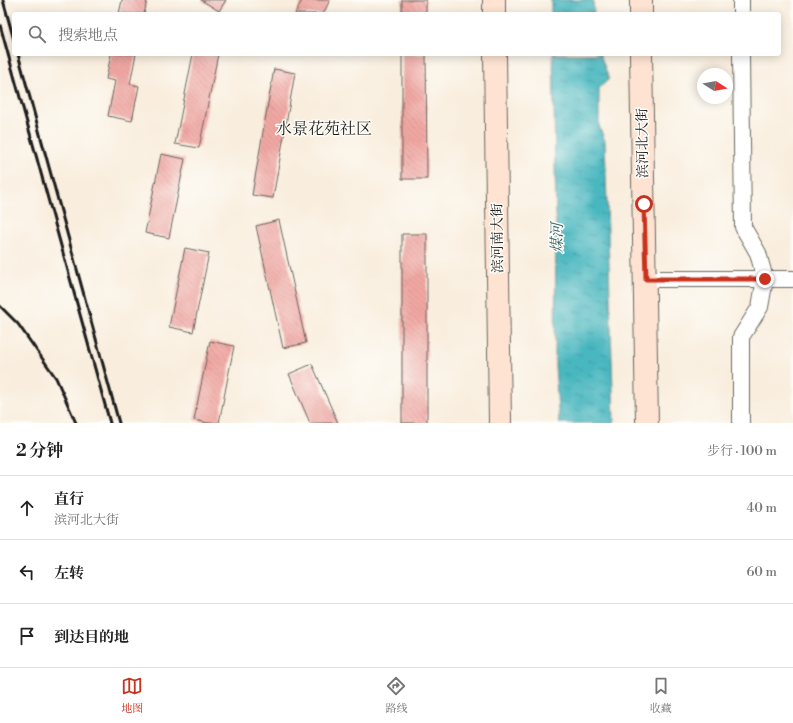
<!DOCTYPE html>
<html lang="zh">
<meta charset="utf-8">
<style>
:root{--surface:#fff;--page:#f2f2f2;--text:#222;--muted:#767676;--line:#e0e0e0;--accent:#c8321e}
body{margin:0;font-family:"Libre Bodoni","Noto Serif SC",serif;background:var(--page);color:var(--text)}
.compass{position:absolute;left:697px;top:68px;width:36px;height:36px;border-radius:50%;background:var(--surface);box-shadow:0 2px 10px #0003;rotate:101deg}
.stop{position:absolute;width:12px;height:12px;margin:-9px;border:3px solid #c8321e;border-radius:50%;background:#fff}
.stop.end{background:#c8321e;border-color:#fff;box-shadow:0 1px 4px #0008}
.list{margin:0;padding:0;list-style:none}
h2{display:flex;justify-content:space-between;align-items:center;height:52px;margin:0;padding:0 16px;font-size:17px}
h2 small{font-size:13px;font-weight:400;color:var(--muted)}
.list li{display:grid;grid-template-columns:26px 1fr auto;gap:12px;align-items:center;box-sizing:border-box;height:64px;padding:0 16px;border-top:1px solid var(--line)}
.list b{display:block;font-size:15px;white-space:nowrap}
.list p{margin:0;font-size:13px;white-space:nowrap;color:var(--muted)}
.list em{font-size:13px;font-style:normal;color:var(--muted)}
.icon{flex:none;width:22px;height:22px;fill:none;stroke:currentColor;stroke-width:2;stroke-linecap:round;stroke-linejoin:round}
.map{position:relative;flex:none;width:793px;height:423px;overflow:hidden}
.search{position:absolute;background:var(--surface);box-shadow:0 2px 10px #0003;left:12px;right:12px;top:12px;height:44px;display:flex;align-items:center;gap:10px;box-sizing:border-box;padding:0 14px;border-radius:4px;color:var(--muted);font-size:15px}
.sheet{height:244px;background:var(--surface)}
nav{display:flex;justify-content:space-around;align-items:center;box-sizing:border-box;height:56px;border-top:1px solid var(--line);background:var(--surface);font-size:11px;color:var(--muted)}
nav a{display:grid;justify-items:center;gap:2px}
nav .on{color:var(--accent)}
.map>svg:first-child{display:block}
.water{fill:url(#water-ripples);stroke:#326a6e}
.building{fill:url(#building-back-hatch)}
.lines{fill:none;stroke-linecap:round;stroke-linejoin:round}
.street-casing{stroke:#696660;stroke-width:18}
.secondary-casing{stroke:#696660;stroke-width:24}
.street{stroke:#fff;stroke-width:16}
.secondary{stroke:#fee3d2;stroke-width:22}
.rail{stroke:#1c1c1c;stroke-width:3}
.route{stroke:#c8321e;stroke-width:5}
.labels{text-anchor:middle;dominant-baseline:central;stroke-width:3;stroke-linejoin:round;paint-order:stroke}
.street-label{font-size:14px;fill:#1c1c1c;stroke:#fdfcf7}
.water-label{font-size:15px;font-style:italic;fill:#306266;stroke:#fdfcf7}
.quarter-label{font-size:16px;fill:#1c1c1c;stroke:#fdfcf7}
</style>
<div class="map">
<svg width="793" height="423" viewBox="0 0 793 423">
<defs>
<pattern id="water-ripples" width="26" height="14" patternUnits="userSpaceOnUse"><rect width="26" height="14" fill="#48b7c0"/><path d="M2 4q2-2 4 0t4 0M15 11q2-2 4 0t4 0" fill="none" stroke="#3b949b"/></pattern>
<pattern id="building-back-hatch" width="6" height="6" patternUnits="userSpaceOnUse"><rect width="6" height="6" fill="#f1a7a3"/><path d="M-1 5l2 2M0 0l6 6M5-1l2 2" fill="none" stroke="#ce8f8c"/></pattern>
</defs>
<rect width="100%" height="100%" fill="#fdfcf7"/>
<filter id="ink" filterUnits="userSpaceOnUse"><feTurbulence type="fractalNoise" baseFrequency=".025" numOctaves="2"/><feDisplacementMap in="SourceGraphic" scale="8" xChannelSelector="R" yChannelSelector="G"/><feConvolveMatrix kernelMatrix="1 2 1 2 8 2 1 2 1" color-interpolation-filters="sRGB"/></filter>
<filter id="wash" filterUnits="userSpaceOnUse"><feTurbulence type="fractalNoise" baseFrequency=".012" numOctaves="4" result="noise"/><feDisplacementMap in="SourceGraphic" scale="16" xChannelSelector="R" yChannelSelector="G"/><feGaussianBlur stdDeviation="0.9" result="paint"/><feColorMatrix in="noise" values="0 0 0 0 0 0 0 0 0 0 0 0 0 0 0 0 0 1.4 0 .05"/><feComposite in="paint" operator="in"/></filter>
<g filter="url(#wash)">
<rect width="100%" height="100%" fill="#f9eede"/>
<path class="water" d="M551 0H593L594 14H551Z
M553 54H600L609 79 599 88V126L605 141 614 423H559L555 366 556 216Z"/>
<g id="blocks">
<path class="building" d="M122 0H147L144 14H119Z
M201 0H226L219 11Z
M302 0H330L323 14H295Z
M402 0H426V14H402Z
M111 54H136L130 84 139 86 132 121 108 116 115 81 106 79Z
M193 54H218L199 148 175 144Z
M402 54H426L427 179H402Z
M274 69 295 73 273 198 252 195Z
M161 154 185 159 169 238 145 233Z
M279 220 306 343 283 348 256 226Z
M402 234H427V423H402Z
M185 248 209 253 193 332 169 327Z
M210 341 234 346 219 423H208L194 420Z
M312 364 338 423H310L289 374Z"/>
</g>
</g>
<g filter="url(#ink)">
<use href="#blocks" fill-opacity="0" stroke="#696660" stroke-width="1"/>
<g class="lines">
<defs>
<path id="street" d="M741 0V14
M645 279H793
M741 423V337L760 307 765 279 758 253 743 227 741 54"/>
<path id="secondary" d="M494 0V14
M641 0V14
M495 54 500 423
M641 54 647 423"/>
</defs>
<use href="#street" class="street-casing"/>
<use href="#secondary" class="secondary-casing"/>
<use href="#street" class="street"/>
<use href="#secondary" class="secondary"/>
<path class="rail" d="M3 0 14 40
M0 25 110 423
M18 54 119 423
M0 306 18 324 56 378 76 423"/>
</g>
</g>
<g class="lines" filter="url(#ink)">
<path class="route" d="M644 204 646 279H765"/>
</g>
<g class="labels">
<g class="street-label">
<text transform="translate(643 143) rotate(-91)">滨河北大街</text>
<text transform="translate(498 238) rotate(-91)">滨河南大街</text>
</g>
<g class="water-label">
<text transform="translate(557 238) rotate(-90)">煤河</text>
</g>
<g class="quarter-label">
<text x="324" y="129">水景花苑社区</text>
</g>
</g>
</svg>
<svg class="compass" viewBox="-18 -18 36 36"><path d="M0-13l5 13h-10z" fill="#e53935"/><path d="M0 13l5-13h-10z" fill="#767676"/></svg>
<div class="stop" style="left:644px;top:204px"></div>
<div class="stop end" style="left:765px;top:279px"></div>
<div class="search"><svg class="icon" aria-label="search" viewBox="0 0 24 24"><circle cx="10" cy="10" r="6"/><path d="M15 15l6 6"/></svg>搜索地点</div>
</div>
<section class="sheet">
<h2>2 分钟<small>步行 · 100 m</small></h2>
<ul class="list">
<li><svg class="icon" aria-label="ahead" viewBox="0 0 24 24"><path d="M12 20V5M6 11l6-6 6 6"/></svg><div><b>直行</b><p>滨河北大街</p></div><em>40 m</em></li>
<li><svg class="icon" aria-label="left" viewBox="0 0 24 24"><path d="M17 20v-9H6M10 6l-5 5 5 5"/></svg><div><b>左转</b></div><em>60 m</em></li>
<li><svg class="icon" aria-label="arrive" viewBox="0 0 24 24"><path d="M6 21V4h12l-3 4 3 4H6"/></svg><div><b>到达目的地</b></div></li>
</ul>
</section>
<nav>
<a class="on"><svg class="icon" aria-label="map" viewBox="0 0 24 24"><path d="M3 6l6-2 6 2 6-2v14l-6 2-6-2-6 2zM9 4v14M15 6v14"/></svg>地图</a>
<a><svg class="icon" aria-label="directions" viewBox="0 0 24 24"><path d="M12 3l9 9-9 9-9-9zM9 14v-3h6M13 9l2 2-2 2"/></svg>路线</a>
<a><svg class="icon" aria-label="saved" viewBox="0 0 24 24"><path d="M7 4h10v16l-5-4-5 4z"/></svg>收藏</a>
</nav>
